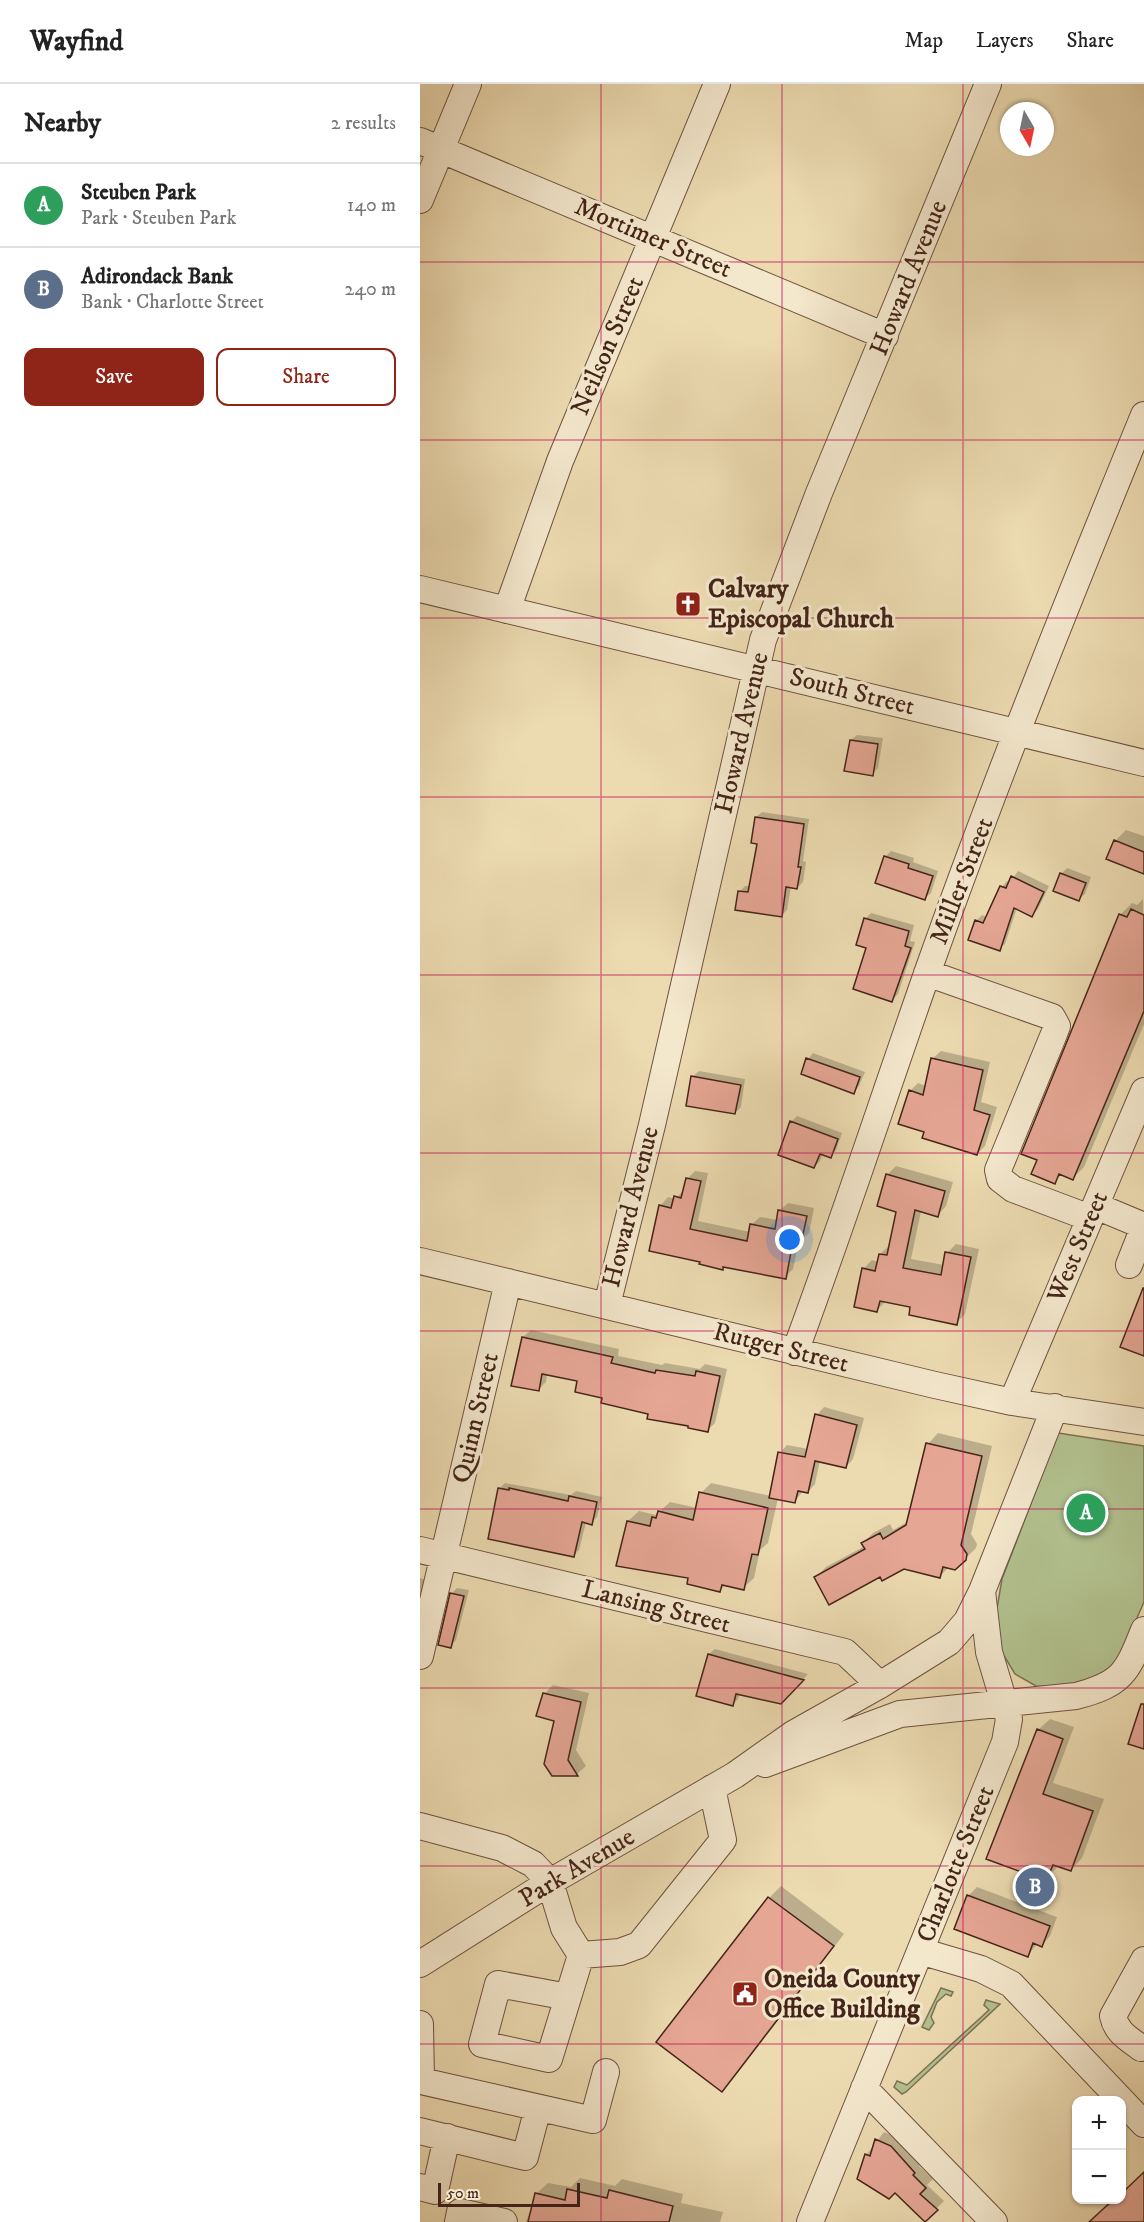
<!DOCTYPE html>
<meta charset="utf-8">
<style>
:root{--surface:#fff;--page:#f2f2f2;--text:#222;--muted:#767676;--line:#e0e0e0;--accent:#8f2418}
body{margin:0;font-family:"IM FELL DW Pica",serif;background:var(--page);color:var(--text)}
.controls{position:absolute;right:18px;bottom:18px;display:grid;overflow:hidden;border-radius:12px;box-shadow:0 2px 4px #0004}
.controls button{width:54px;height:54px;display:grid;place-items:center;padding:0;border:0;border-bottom:2px solid var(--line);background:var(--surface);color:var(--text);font:30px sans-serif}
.compass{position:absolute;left:580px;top:18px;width:54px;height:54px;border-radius:50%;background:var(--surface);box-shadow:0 2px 4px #0004;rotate:171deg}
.scale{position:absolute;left:18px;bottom:15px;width:142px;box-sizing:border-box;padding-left:6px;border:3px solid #452419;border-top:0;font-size:16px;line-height:21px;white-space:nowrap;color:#452419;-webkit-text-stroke:4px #f3e7cc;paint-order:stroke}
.you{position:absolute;left:370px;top:1156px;width:21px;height:21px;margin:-15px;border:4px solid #fff;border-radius:50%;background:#1a73e8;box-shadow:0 0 0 9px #1a73e833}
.badge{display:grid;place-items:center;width:39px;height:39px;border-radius:50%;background:var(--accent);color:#fff;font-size:20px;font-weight:700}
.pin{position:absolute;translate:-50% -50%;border:3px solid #fff;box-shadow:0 2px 6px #0006}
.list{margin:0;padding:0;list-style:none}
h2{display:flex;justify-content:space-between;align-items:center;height:78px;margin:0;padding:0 24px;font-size:26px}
h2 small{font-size:20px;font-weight:400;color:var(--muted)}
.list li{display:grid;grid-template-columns:39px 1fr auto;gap:18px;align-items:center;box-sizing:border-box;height:84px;padding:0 24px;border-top:2px solid var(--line)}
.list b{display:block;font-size:22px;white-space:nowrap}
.list p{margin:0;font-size:20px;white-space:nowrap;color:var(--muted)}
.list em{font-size:20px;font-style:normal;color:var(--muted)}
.actions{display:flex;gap:12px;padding:18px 24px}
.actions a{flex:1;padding:14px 0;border:2px solid var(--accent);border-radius:12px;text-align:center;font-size:21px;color:var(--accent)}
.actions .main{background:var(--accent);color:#fff}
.map{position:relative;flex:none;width:724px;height:2138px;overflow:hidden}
header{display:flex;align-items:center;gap:36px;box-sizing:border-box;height:84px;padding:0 30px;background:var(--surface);border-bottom:2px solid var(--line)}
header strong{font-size:28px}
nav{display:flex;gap:33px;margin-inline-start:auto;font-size:21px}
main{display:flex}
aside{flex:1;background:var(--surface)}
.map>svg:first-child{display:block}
.green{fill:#b2c18f;stroke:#7c7254;stroke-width:1.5}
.shadow{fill:#0003}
.building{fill:#e5a694;stroke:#452419;stroke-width:1.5}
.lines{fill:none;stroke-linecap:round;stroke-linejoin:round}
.minor-casing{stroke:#6f523f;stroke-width:28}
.minor{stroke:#f3e7cc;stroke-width:26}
.grid{fill:none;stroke:#c2185b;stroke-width:1.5;stroke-opacity:0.55}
.labels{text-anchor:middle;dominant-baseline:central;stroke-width:6;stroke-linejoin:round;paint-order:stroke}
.street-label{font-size:26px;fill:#452419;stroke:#f3e7cc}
.poi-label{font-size:26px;font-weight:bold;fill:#452419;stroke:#f3e7cc;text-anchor:start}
</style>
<header>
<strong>Wayfind</strong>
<nav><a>Map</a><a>Layers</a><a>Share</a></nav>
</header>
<main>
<aside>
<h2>Nearby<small>2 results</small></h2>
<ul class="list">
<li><span class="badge" style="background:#2e9e5b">A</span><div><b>Steuben Park</b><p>Park · Steuben Park</p></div><em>140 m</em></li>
<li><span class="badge" style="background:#5c6f8a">B</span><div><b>Adirondack Bank</b><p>Bank · Charlotte Street</p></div><em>240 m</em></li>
</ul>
<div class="actions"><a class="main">Save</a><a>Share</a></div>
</aside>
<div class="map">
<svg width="724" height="2138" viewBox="0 0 724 2138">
<rect width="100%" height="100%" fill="#ecdab0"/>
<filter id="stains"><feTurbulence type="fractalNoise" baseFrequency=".00333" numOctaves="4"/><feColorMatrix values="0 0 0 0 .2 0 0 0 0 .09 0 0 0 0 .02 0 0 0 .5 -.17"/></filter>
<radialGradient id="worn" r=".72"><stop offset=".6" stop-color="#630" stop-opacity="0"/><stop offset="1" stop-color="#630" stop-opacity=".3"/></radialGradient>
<path class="green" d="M638 1349 724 1362V1518L702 1568 688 1589 671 1599 639 1603 616 1602 595 1590 580 1565 576 1530 582 1495Z
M521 1904 533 1908 531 1912 526 1910 517 1918 511 1933 514 1939 509 1946 502 1943Z
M566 1916 580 1920 486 2008 482 2010 474 2003 477 1997 487 2001 569 1926 564 1921Z"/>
<path class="shadow" d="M437 651 463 654 458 684 452 690 431 656Z
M342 728 389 735 383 777 386 778 383 798 377 804 371 802 367 826 361 832 320 807 325 802H330L338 758 336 733Z
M706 746 724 752V788L695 757Z
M471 767 494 774 493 778 518 787 511 809 505 814 465 773Z
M647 784 671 793 665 810 659 815 641 790Z
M598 787 629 802 618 825 612 831 597 824 585 860 579 865 556 837 562 831 567 833 582 803 587 797 590 798Z
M723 815 724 940 664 1083 653 1094 642 1090 634 1098 619 1076 603 1069 701 830 712 819 717 821Z
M451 829 494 841 490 857 495 858 478 910 472 916 448 863 445 835Z
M521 967 570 978 561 1018 577 1023 565 1062 557 1070 490 1007 498 999 506 1002 512 975Z
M393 969 445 988 439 1002 434 1008 388 975Z
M279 987 325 995 321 1023 315 1029 273 992Z
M377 1032 422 1049 416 1066 410 1072 403 1069 400 1077 394 1083 371 1038Z
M476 1082 533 1098 526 1122 518 1131 501 1127 491 1175 524 1181 527 1169 536 1160 559 1165 545 1230 536 1239 492 1222 466 1217 457 1226 443 1185 452 1176 459 1178 460 1170 469 1162 478 1126 467 1091Z
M275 1087 288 1089 278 1137 330 1148 331 1141 340 1133 358 1136 359 1127 368 1119 394 1124 389 1149 381 1157H379L373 1185 365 1193 304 1182 302 1184 240 1122 248 1113 255 1115 265 1105 267 1095Z
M111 1246 199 1265 198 1272 242 1281 245 1279 280 1285 285 1280 307 1285 295 1339 287 1347 184 1313 159 1296 127 1290 126 1298 118 1306 103 1253Z
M404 1323 444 1334 433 1375 426 1383 400 1376 395 1400 388 1408 383 1407 375 1417 358 1414 348 1459 340 1466 334 1494 323 1504 306 1500 300 1506 270 1493 208 1437 219 1427 236 1431 250 1418 277 1424 281 1409 291 1399 351 1412 360 1369 367 1361 388 1365 397 1331Z
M518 1349 572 1362 551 1450 557 1460 556 1464 545 1475 529 1483 520 1492 483 1483 460 1491 396 1493 406 1483 445 1462 443 1459 453 1449 470 1440 473 1446 489 1437 508 1360Z
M85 1399 151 1411 156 1407 182 1413 177 1433 171 1439 166 1438 159 1466 153 1472 79 1405Z
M0 1494 6 1496 0 1522Z
M37 1504 49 1506 36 1556 30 1562 20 1559 32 1509Z
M295 1565 388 1590 361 1619 320 1609 318 1615 313 1620 289 1570Z
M133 1601 169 1609 156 1666 166 1682 157 1690H133L135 1636 124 1610Z
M630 1635 654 1643 633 1699 684 1715 662 1774 651 1786 639 1781 626 1796 618 1646Z
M361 1802 424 1850 313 1995 301 2006 238 1958 349 1814Z
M557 1803 637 1833 630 1852 622 1861 618 1859 608 1871 548 1812Z
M464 2048 479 2054 501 2080 499 2082 513 2095 507 2101 524 2117 505 2136 475 2107 439 2094 447 2070Z
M160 2094 195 2102 202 2095 263 2110 261 2119 303 2128 300 2138H106L116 2110 128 2099 151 2103Z"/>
<path class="building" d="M430 656 458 660 453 692 424 687Z
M335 733 384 740 378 783H381L377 805 366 803 362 833 315 826 318 807 328 808 337 760 331 759Z
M694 756 724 768V790L686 775Z
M464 772 489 780 488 784 513 792 505 816 455 799Z
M640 789 666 799 659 817 633 807Z
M591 792 624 808 612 833 594 824 580 867 548 856 555 836 563 839 580 802 586 804Z
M711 825 724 831V927L653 1096 639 1090 635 1100 611 1090 617 1076 601 1070 699 830 707 833Z
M444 834 489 847 485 862 491 864 472 918 433 905 446 864 436 861Z
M386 974 440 993 434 1010 381 990Z
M511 974 563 986 554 1026 570 1031 557 1071 502 1054 504 1048 478 1040 489 1006 503 1011Z
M271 992 321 1001 315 1030 266 1022Z
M370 1037 418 1055 411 1074 400 1070 394 1084 358 1071Z
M466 1090 525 1107 518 1133 495 1126 483 1184 521 1191 525 1168 551 1173 537 1241 489 1231 490 1223 460 1217 457 1228 434 1223 442 1184 455 1187 459 1170 467 1171 476 1128 457 1122Z
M266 1094 281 1097 270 1145 327 1157 330 1140 355 1145 358 1126 387 1132 381 1159 373 1157 366 1195 303 1183V1186L279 1180 280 1178 229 1167 239 1121 251 1124 254 1112 261 1114Z
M723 1204H724V1272L700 1263Z
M102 1253 193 1273 191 1279 235 1289 236 1286 275 1292 276 1287 300 1292 288 1348 268 1344V1342L227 1335 228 1330 181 1319 182 1314 155 1308 157 1297 122 1290 119 1307 91 1302Z
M395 1330 437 1341 426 1384 395 1377 388 1409 378 1407 375 1419 349 1414 358 1368 385 1373Z
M506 1359 562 1372 541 1461 547 1470 546 1476 535 1486 523 1483 520 1494 484 1485 462 1497 460 1493 409 1521 394 1493 445 1465 441 1459 460 1449 463 1455 486 1441Z
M78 1404 89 1406V1404L148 1417 149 1412 177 1418 172 1441 162 1438 154 1473 68 1455Z
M279 1408 348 1424 338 1471 332 1470 324 1506 302 1501 300 1508 267 1500 268 1494 196 1482 207 1437 230 1442 232 1433 236 1434 238 1427 273 1436Z
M30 1509 44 1512 31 1564 18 1561Z
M288 1570 313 1577 384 1596 361 1620 316 1610 313 1622 276 1612Z
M123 1609 161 1618 148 1676 158 1692H132L124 1680 134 1637 116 1632Z
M721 1620H724V1665L708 1660Z
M617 1645 643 1655 623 1710 673 1727 651 1787 633 1781 626 1797 566 1775Z
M547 1811 630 1842 622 1863 613 1859 608 1873 534 1845Z
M348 1813 414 1862 302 2008 236 1958Z
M455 2055 471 2062 495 2089 493 2091 506 2104 500 2110 518 2126 505 2138 475 2109 469 2115 437 2095 445 2070 450 2072Z
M724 2088V2138H669L694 2115H702V2109Z
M147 2105 187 2114 189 2106 253 2122 249 2138H108L115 2109 145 2116Z"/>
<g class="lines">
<defs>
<path id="minor" d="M0 57 465 252
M0 116 48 0
M0 505 724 679
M87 526 140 377 297 0
M507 889 632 933 637 942 634 950 578 1086 580 1095 593 1105 670 1134
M676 1122 724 1142
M0 1177 515 1301 592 1318 724 1338
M709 1181 724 1143
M187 1221 232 1041 343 556 399 409 568 0
M375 1268C422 1141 464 1012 509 884 575 698 649 514 724 331
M592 1318 724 1007
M0 1466 425 1568 460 1601
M0 1572 88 1198
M345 1680 480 1630 656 1612C702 1600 707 1589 724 1546
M0 1742 82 1764 113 1780 130 1798 144 1844 161 1871 200 1868 219 1861 303 1756 292 1704
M500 1867 561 1885 591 1900 724 2040
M724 1876 693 1932C696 1948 709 1955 721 1964L724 1963
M0 1880 130 1798 315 1691 373 1650 460 1601 529 1558 547 1537 562 1507 635 1323
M148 1913 78 1900 62 1960 129 1975 161 1871
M0 1940 1 1997 173 2036 186 1988
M444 2004 574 2138
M0 2047 105 2073 118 2024
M0 2103 15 2107 27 2053
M38 2138 40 2128 84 2138
M390 2138 585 1658 589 1635 569 1568 562 1507"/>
</defs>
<use href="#minor" class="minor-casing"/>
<use href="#minor" class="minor"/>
</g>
<path class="grid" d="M181 0V2138M362 0V2138M543 0V2138M0 178H724M0 356H724M0 534H724M0 713H724M0 891H724M0 1069H724M0 1247H724M0 1425H724M0 1604H724M0 1782H724M0 1960H724"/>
<defs>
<symbol id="church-square" viewBox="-11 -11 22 22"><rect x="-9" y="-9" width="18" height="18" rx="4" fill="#8f2418" stroke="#f3e7cc"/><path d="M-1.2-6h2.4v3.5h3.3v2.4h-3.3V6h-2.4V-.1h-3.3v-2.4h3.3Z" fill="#fff"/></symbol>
<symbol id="civic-square" viewBox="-11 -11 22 22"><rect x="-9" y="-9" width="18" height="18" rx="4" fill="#8f2418" stroke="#f3e7cc"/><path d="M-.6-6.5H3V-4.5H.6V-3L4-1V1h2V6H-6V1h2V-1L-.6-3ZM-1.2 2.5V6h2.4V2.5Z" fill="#fff"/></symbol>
</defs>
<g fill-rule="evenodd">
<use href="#church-square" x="253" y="505" width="30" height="30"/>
<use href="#civic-square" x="310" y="1895" width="30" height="30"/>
</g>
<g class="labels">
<g class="street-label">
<text transform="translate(233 154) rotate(23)">Mortimer Street</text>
<text transform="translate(489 194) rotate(-68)">Howard Avenue</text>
<text transform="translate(188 262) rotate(-67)">Neilson Street</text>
<text transform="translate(432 608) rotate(14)">South Street</text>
<text transform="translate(322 649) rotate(-77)">Howard Avenue</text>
<text transform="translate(542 797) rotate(-69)">Miller Street</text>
<text transform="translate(211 1123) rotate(-76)">Howard Avenue</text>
<text transform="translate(658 1163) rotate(-67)">West Street</text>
<text transform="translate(361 1264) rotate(14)">Rutger Street</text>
<text transform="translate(56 1334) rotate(-77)">Quinn Street</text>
<text transform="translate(236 1523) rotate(14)">Lansing Street</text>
<text transform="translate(536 1780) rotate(-68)">Charlotte Street</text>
<text transform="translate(157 1784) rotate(-31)">Park Avenue</text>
</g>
<g class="poi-label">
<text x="288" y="505">Calvary<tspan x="288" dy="30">Episcopal Church</tspan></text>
<text x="344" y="1895">Oneida County<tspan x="344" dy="30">Office Building</tspan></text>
</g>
</g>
<rect width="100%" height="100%" filter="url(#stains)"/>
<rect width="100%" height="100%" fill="url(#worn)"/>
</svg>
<div class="controls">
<button>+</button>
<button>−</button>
</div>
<svg class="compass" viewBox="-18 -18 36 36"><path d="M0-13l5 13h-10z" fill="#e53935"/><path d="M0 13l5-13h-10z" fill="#767676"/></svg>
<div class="scale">50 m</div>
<div class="you"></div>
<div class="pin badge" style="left:666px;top:1429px;background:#2e9e5b">A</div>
<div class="pin badge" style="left:615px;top:1803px;background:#5c6f8a">B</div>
</div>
</main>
